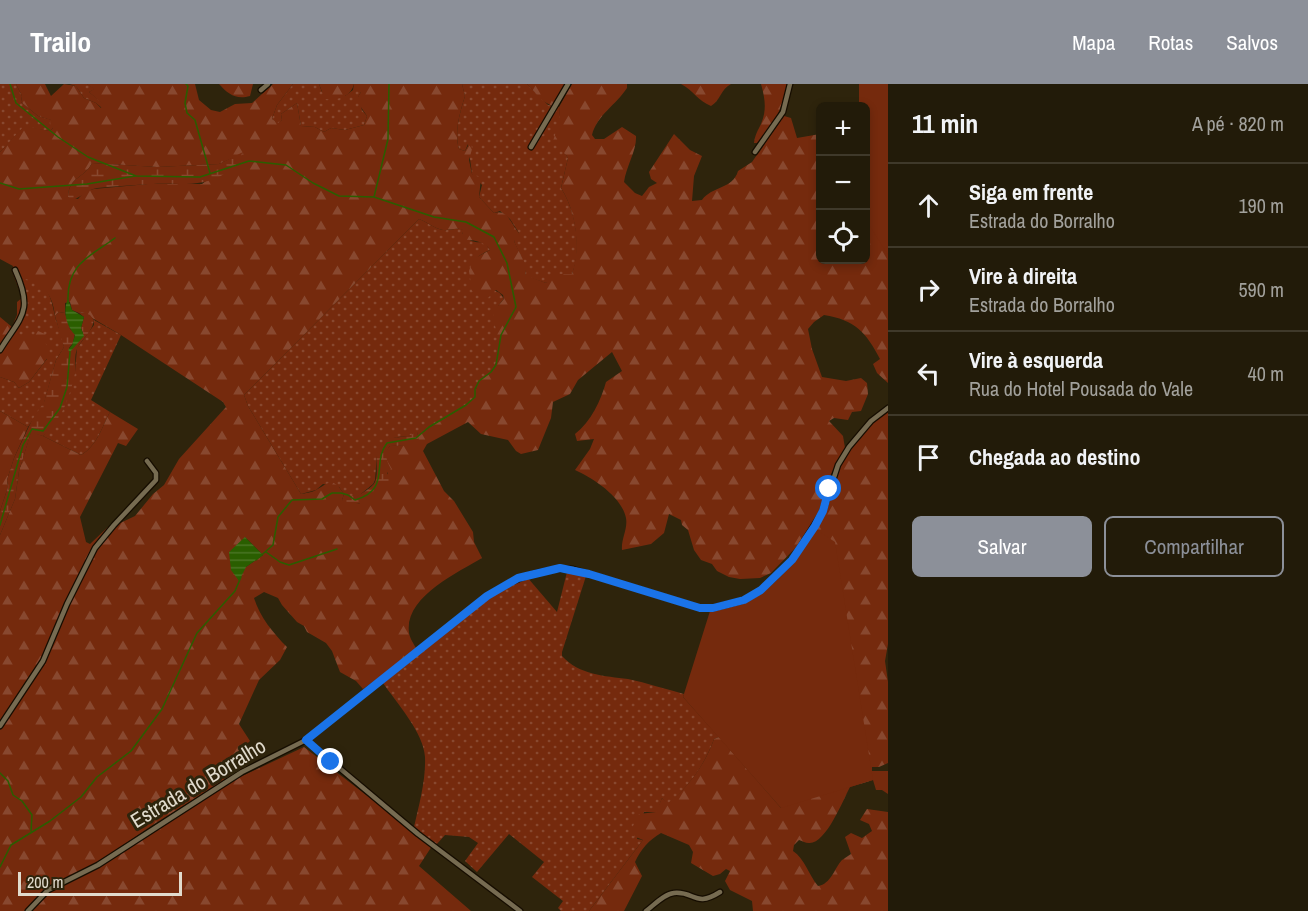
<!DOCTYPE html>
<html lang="pt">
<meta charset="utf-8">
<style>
:root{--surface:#221b09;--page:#2e2817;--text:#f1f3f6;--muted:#a2a19c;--line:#3f392a;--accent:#8c9099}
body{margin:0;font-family:"Archivo Narrow",sans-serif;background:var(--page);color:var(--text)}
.controls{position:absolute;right:18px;top:18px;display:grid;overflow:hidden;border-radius:9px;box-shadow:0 3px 9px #0003}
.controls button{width:54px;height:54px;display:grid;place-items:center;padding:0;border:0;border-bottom:2px solid var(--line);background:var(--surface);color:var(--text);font:30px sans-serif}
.scale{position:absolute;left:18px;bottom:15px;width:164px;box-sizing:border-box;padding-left:6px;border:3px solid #e1dbcd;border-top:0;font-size:16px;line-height:21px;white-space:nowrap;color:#e1dbcd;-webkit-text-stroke:4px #2e240c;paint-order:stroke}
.stop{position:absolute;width:18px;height:18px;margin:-14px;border:4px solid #1a73e8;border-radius:50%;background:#fff}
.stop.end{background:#1a73e8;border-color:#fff;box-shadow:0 2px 6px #0008}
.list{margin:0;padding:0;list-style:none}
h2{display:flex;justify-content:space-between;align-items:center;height:78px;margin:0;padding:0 24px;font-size:26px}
h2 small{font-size:20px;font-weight:400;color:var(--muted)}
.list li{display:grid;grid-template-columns:39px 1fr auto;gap:18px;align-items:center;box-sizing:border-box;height:84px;padding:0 24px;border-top:2px solid var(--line)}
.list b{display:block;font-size:22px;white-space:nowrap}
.list p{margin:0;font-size:20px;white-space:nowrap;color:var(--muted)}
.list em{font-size:20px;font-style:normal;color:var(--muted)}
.actions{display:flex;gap:12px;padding:18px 24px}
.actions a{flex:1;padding:14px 0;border:2px solid var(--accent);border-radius:9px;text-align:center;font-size:21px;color:var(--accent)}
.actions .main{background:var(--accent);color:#fff}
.icon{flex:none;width:33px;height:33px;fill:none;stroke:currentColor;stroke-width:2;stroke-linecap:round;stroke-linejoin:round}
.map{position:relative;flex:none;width:888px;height:827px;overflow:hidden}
header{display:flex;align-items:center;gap:36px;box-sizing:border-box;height:84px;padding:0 30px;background:var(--accent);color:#fff}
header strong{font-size:28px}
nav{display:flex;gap:33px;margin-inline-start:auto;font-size:21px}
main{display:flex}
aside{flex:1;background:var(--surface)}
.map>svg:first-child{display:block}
.grass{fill:url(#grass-dots)}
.forest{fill:url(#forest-firs);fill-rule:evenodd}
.wetland{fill:url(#wetland-marsh)}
.green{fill:#752a0d}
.water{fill:url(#water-rules)}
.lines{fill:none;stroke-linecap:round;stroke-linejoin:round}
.stream{stroke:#2a5e00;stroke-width:1.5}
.street-casing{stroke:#160d00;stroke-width:7}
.street{stroke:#766b51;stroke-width:4.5}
.route{stroke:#1a73e8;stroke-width:8}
.labels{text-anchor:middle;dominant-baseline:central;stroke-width:6;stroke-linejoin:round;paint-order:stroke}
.street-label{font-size:21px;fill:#e1dbcd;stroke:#2e240c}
</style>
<header>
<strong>Trailo</strong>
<nav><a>Mapa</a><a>Rotas</a><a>Salvos</a></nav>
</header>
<main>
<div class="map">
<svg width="888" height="827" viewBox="0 0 888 827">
<defs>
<pattern id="grass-dots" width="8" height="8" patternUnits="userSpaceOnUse" patternTransform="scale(1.5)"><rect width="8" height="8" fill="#752a0d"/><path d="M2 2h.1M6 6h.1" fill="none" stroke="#88482f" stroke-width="1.8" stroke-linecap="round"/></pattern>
<pattern id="forest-firs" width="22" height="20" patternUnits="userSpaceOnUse" patternTransform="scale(1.5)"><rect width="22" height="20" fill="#752a0d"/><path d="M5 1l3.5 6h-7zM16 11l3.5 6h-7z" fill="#88482f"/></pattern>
<pattern id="wetland-marsh" width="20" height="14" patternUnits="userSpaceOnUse" patternTransform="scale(1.5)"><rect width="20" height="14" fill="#752a0d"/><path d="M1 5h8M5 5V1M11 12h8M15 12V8" fill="none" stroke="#88482f"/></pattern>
<pattern id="water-rules" width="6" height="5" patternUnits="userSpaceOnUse" patternTransform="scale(1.5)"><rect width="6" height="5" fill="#2a5e00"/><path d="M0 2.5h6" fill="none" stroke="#497424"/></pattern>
</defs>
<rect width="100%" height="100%" fill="#2e240c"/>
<path class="grass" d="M0 0H16L22 12 21 18 38 32 52 36 53 44 50 47 24 43 0 68Z
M69 0H87L95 5 89 8 104 20 102 24 96 19 84 14 76 2Z
M293 0H319L322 8 345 12 353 6 354 0H361V8L358 13 362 26 367 32 364 41 345 46 331 44 324 48 315 43 301 42 297 19 281 30 282 36 278 40 272 35 277 21Z
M462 0H527L548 21 559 23 564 68 568 74 561 104C576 127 582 165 572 190L546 199 525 192C527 179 518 168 514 157L519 149 510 135 500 127 494 129 479 113 482 101 472 90 468 60 465 67 459 65C454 48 460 28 465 12Z
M419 135C427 138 435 145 443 146 451 147 455 143 464 146L462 150C469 157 474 159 484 158L490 166C467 176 469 185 476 206 487 206 499 203 504 215 489 230 497 242 499 259 500 264 498 273 496 278 492 295 476 292 475 313 458 329 436 337 418 352L417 348C411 353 406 352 398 353 372 357 378 375 375 396L373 400 356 414 344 410 339 403 323 400 316 406 301 410 248 322 244 311Z
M21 193C50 200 50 210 56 236 59 245 63 254 64 263L56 276 44 319 28 343 0 327V293L14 298 19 304 29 298 47 275 35 252 18 254 13 251 27 212Z
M94 236 121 251 91 316 110 328C102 343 97 362 81 371L43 352 58 334 75 288 77 264 94 241Z
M567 488 586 492 562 568V572C579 591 605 592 628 595 647 599 665 605 684 610L683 613 719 653 714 655C705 680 689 703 668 720L662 714 657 728H644L637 755 643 756 589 827H561L558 824 563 817 532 793 544 778 509 750 477 788 465 777 478 759 469 753 445 751 436 761 414 743C419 721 426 696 425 673 424 649 396 618 383 599L494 510 510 500 527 493 557 528Z"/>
<path class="forest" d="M16 0H45L51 12 64 0 76 2 84 14 96 19 101 24 103 20 89 8 94 5 87 0H195L199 16 211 26 220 28 235 20 252 19 273 0H293L277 21 272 35 278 39 282 36 281 30 297 19 301 42 315 43 324 48 331 44 345 46 364 41 367 32 356 16 361 8V0H462L465 12C460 28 454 48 459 65L465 67 471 57 472 65 469 76 472 90 481 94 479 113 494 129C508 125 511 140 519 149L518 155 514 157 526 182 525 191 546 199 558 190H572C581 164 576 127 561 104L568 74C564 67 557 65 553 57L560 36 559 23 572 0H627V4C616 21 597 31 592 51L595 55H604L622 43 636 52C637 66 626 83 624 98L635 109 642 112 649 103 657 99 651 95 649 88 674 50 690 66 702 72 694 92 692 117 702 116C712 102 733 105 738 87L752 78 784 32 791 34 797 54 820 50V176H866V36L888 32V299L877 289 873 280 880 275C866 248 855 236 824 231L814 238 808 245 812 265 822 293 846 297 861 294 867 299 868 310 861 327 852 328 848 336 834 334 829 337 843 352 845 364 831 390 817 432 804 455 771 489 760 494 740 495 729 493 717 487 712 480 701 476 694 466 688 446 682 441 681 436 669 430 664 449 651 460 622 466C621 455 628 445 626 434 622 413 593 394 575 386L590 365 594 355 577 357 575 350C591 338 601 316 606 298L622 287 612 268 578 296 570 310 553 318 551 334 538 366 521 370 516 367 508 356 481 350 468 338 427 360 423 367 444 407 454 417 473 448 474 458 482 474C457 489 404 513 409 549 410 555 414 560 417 566L363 605 356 597 340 588 332 567 326 559 307 548 304 542 297 538 282 521 278 514 264 508 254 514C260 533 273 549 287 563L280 576 259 596 239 640 250 657 238 668 247 682 151 742 96 780 49 803 40 809 26 827H0V451L15 415 19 387 31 348 43 352 81 371C97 362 102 343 110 328L138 345 126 362 118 359 80 433 86 458 90 460 108 443 116 441 135 432 153 410 164 401 179 375 226 323 223 318 121 251 82 228 79 229 72 226 70 218 65 219V229L59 228 55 232C53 210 43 199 22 194L27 212 26 224 14 251 20 253V251L35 252 38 247 45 250 47 252 44 257 48 263 49 272 29 298 19 304 14 298 0 293V233L12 243 17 231V218L22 214 12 187 13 182 0 175V68L24 42 50 47 53 44 50 39 51 36 38 32 21 18 22 12ZM243 69 202 100H148L94 105 85 107 78 115 68 113C69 92 84 95 92 79L157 83 219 80ZM419 135C427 138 435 145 443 146 450 147 455 143 463 146L461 155C472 156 485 157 490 166L475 174 471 181 469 187 472 207 476 206 480 212 488 214 496 206 503 211 504 215 493 228C495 246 501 261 496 279 491 296 476 290 475 313 458 329 436 337 418 352V357L405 361 390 362 385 368 388 392 359 420 342 416 344 410C332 392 329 399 316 406 311 409 305 409 301 410L248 322 244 311ZM245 453 263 471 246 483Z
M219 0H253L250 12C236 16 228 10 219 0Z
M319 0H354C351 13 337 17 325 15Z
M527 0H565L552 22 543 17Z
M681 0H731C721 5 720 17 711 22 698 17 693 6 681 0Z
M761 0H787C783 21 774 45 757 59H754C755 51 758 46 761 40 767 26 765 14 761 0Z
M0 327 28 343 14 374 7 396 8 403 0 427Z
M888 327V560L885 577 888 598V679L879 683H872V687H888V710L882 706H876L873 696 850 703C843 716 826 760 809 759 805 759 803 757 799 756L794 761 793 767C805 775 808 790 818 802 831 800 834 785 842 776 845 774 848 772 851 770L845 753 851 749 862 754 872 747 869 740 860 736 867 725 888 728V827H753L752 817 730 806 725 797 730 787 726 785 720 790 713 792 691 779 693 768 689 761 661 749C649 756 641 765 635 778L642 792 624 827H589L643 756 629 750 639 730 656 728 662 714 668 719C689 703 705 680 714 655L719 653 781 724 743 530 802 471C804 456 818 445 825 431 829 420 830 407 835 395 845 367 864 345 888 327Z
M304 663 432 762 419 782 471 827H29L43 811 87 787 223 701Z"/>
<path class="wetland" d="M243 68C241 78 234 83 226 89 202 104 180 99 153 100 135 101 115 102 97 104 86 106 82 113 72 116L68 113C69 92 84 95 92 79L157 83 219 80Z
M59 228 65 229 70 245 75 249 73 259 69 264 70 267 83 249 81 244 84 233 79 229 82 228 90 231 94 236C92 249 82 254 77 265 74 272 76 281 75 289 70 312 62 337 43 352L31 349 19 387 15 415 0 451V427L8 403 7 396 14 374 32 336 44 318 56 276 64 263 55 232Z
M417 347 420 361 390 362C384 369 386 376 391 385L387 389 392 397C379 416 369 421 346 420L342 416 344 410 356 413C362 409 372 404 375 398 380 386 372 371 381 360 390 349 407 357 417 347Z"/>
<path class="green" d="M859 0H888V171L866 136V22H859Z
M817 446 835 458 873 696 781 724 683 613 710 527C723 522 737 522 750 516 777 503 801 470 817 446Z"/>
<path class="water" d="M68 215 72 226 84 233 81 244 84 252 70 268 68 266 72 261 75 251C67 243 62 227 68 215Z
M245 453 263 471 246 483 239 497 231 486 229 468Z"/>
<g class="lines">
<path class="stream" d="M10 0 16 19 58 53 88 73 136 92 200 93 249 77 286 81 313 99 339 112 374 113 434 133 466 138 494 153 507 179 516 223 501 251 496 281 491 288 479 297 475 305V313L466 321 429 343 416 354 387 359C371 379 392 405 355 416L348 411 341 409H332L322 415 292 416 278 433 273 461 256 476
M186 0 188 2 185 19 187 29 195 36 210 89
M0 99 19 105 87 100 135 92
M374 113 388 55 389 0
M68 216C67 179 91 172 115 154
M0 441 23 361 32 345 43 347 60 324 67 303 70 268
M266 468 280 478 289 481 337 465
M0 689 8 697 13 711 22 717 32 731 31 747
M0 783 11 761 50 737 81 713 97 693 131 667 162 625 197 549 235 507 241 493"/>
<defs>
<path id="street" d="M261 6 268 0
M531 63 568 0
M755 68 783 28 790 0
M0 266C21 232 34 228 15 186
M0 642 43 577 67 520 95 464 114 441 156 396V389L147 377
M306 656 418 750 520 827
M28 827 48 806 98 781 242 688 306 656 487 512C513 495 541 483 573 485L700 524H713L744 516 761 506 792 476 823 427 838 381 849 363 871 337 888 324
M646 827C654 821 664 810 674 809 695 807 695 824 720 808"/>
</defs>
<use href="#street" class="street-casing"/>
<use href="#street" class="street"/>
</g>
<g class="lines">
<path class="route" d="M331 678 306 656 487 512 518 494 560 484 589 490 700 524H713L744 516 761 506 792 476 815 442 823 427 829 405"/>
</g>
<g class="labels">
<g class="street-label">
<text transform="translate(198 699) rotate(-31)">Estrada do Borralho</text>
</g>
</g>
</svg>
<div class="controls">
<button>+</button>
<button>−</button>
<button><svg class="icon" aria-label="locate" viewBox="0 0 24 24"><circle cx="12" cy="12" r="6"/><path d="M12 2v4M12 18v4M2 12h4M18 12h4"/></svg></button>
</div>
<div class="scale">200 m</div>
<div class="stop" style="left:829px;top:405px"></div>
<div class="stop end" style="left:331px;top:678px"></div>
</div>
<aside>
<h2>11 min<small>A pé · 820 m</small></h2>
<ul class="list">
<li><svg class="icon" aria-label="ahead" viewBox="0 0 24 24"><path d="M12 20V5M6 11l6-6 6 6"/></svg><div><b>Siga em frente</b><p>Estrada do Borralho</p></div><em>190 m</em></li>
<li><svg class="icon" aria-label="right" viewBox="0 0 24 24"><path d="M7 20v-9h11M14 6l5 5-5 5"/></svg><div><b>Vire à direita</b><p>Estrada do Borralho</p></div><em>590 m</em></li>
<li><svg class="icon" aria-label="left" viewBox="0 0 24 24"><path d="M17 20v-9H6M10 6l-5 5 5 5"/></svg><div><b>Vire à esquerda</b><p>Rua do Hotel Pousada do Vale</p></div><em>40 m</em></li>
<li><svg class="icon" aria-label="arrive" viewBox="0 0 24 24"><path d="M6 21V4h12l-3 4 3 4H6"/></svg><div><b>Chegada ao destino</b></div></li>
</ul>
<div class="actions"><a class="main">Salvar</a><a>Compartilhar</a></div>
</aside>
</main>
